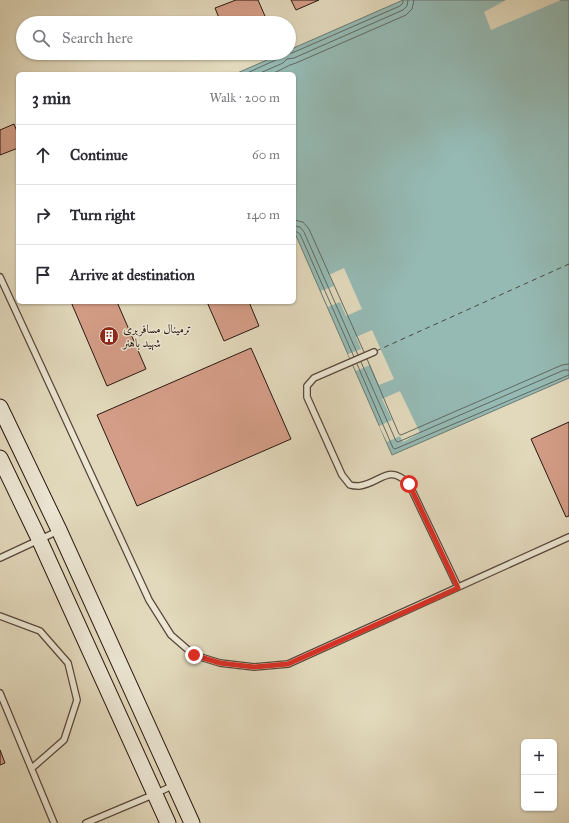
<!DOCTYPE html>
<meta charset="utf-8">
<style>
:root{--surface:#fff;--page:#f2f2f3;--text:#2b2b33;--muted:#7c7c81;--line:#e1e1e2}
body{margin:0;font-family:"IM FELL Great Primer",Amiri,serif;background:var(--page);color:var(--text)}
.controls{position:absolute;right:12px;bottom:12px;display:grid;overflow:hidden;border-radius:6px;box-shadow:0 1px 3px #0004}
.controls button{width:36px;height:36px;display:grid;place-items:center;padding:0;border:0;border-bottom:1px solid var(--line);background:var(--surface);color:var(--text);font:20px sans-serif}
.stop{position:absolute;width:12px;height:12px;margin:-9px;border:3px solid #d93025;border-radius:50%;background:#fff}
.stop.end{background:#d93025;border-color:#fff;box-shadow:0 1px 4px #0008}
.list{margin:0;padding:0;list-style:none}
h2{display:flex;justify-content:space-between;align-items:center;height:52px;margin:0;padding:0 16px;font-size:17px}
h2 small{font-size:13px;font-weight:400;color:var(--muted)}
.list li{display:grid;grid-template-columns:26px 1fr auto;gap:12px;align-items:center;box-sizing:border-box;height:60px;padding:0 16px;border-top:1px solid var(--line)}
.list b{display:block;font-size:15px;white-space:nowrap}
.list em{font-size:13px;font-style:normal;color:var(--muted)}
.icon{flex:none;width:22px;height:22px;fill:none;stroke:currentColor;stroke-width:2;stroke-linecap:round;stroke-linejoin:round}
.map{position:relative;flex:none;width:569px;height:823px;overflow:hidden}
.search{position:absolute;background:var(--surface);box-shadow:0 1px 3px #0004;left:16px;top:16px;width:280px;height:44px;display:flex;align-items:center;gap:10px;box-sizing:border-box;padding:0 14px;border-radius:22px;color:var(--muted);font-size:15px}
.panel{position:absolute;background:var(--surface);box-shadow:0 1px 3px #0004;left:16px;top:72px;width:280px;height:232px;border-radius:6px}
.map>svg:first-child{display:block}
.water{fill:#95bab4;stroke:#6a7973}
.pier{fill:#e2d9bc}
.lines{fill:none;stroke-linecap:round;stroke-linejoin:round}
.shore{stroke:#606962;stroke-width:1}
.ferry{stroke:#4a4942;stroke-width:1;stroke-dasharray:5 4;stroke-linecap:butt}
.building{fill:#d49d87;stroke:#2a1811}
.lane-casing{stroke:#58483c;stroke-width:8}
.secondary-casing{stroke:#2a1811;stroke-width:17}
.lane{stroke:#ece6d3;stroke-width:5.5}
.secondary{stroke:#ece6d3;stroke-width:15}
.route{stroke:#d93025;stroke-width:5}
.labels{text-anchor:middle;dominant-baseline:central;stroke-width:3;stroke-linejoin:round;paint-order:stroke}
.poi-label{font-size:12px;fill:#2a1811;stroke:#ece6d3;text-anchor:start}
</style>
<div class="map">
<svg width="569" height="823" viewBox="0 0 569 823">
<rect width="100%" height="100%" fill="#e2d9bc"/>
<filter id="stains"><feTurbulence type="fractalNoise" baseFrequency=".005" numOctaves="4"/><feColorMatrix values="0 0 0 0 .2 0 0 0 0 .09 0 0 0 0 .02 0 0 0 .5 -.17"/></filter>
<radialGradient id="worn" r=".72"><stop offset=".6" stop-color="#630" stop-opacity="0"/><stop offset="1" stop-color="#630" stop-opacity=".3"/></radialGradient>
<path class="water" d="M403 0H569V378L392 455 294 231V74H235L283 53H289V50Z"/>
<path class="pier" d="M506 0H561L491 30 484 12Z
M344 268 362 309 346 316 340 302 328 307 321 291 334 286 329 275Z
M372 330 394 379 379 385 370 365 356 371 348 354 361 349 356 337Z
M400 391 420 433 403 442 400 436 387 442 379 426 392 420 382 399Z"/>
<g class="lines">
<path class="shore" d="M287 53H292L400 6 403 3V0
M245 74 280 58 283 53
M258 74 283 63 287 59 294 58 403 10 407 6 408 0
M272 74 290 65 296 63 406 15 412 9 414 0
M294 220 303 222 309 229 364 352
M294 226 300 227 304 232 358 355
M294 231 297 232 300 234 354 357
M367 359 399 434 401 435 562 365 569 364
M361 362 396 441 398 442 564 370H569
M357 364 393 448 395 449 569 375"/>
<path class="ferry" d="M376 351 569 264"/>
</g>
<path class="building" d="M236 0H258L268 23H221L215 8Z
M291 0H319L296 10Z
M14 124 18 134V148L0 155V130Z
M71 302H117L146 369 107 386Z
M207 302H249L259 326 224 341Z
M251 348 291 439 137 506 97 415Z
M569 422V516L566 517 531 439Z
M0 750 5 763 0 765Z"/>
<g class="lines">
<defs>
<path id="lane" d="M0 277 149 600 171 635 194 655 220 663 254 667 288 664 569 537
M374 352 314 378 307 386V397L342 475 350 485C353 486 356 486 359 486 381 483 388 463 409 484L458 587
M0 558 58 531
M0 616 40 631 68 663 77 700 64 740 32 768
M0 693 54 823
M86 823 155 794 174 785"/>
<path id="secondary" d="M0 407 59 530 192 823
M0 458 39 539 168 823"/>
</defs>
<use href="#lane" class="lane-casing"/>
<use href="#secondary" class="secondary-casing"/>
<use href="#lane" class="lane"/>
<use href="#secondary" class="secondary"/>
</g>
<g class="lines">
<path class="route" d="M194 655 220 663 254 667 288 664 458 588 409 484"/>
</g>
<defs>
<symbol id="building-disc" viewBox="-11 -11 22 22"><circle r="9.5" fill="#8f2418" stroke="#ece6d3"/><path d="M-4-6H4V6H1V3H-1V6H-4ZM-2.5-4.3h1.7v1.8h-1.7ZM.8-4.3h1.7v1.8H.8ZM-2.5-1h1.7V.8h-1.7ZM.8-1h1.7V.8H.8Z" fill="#fff"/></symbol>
</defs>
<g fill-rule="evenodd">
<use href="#building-disc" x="98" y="325" width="22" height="22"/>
</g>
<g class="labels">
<g class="poi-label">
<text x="123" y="329">ترمینال مسافربری<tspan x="123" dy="14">شهید باهنر</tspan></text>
</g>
</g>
<rect width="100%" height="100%" filter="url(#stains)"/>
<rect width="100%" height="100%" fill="url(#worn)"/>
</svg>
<div class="controls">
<button>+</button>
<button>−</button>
</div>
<div class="stop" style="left:409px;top:484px"></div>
<div class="stop end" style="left:194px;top:655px"></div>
<div class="search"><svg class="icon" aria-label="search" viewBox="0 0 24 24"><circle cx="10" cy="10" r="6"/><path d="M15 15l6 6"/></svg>Search here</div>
<section class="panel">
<h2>3 min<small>Walk · 200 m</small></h2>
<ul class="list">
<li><svg class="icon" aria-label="ahead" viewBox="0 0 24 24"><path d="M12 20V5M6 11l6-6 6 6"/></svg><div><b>Continue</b></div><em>60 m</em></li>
<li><svg class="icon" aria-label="right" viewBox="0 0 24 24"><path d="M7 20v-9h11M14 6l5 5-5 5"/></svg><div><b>Turn right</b></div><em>140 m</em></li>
<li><svg class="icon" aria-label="arrive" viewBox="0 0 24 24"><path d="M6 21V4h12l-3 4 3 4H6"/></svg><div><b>Arrive at destination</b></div></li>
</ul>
</section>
</div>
